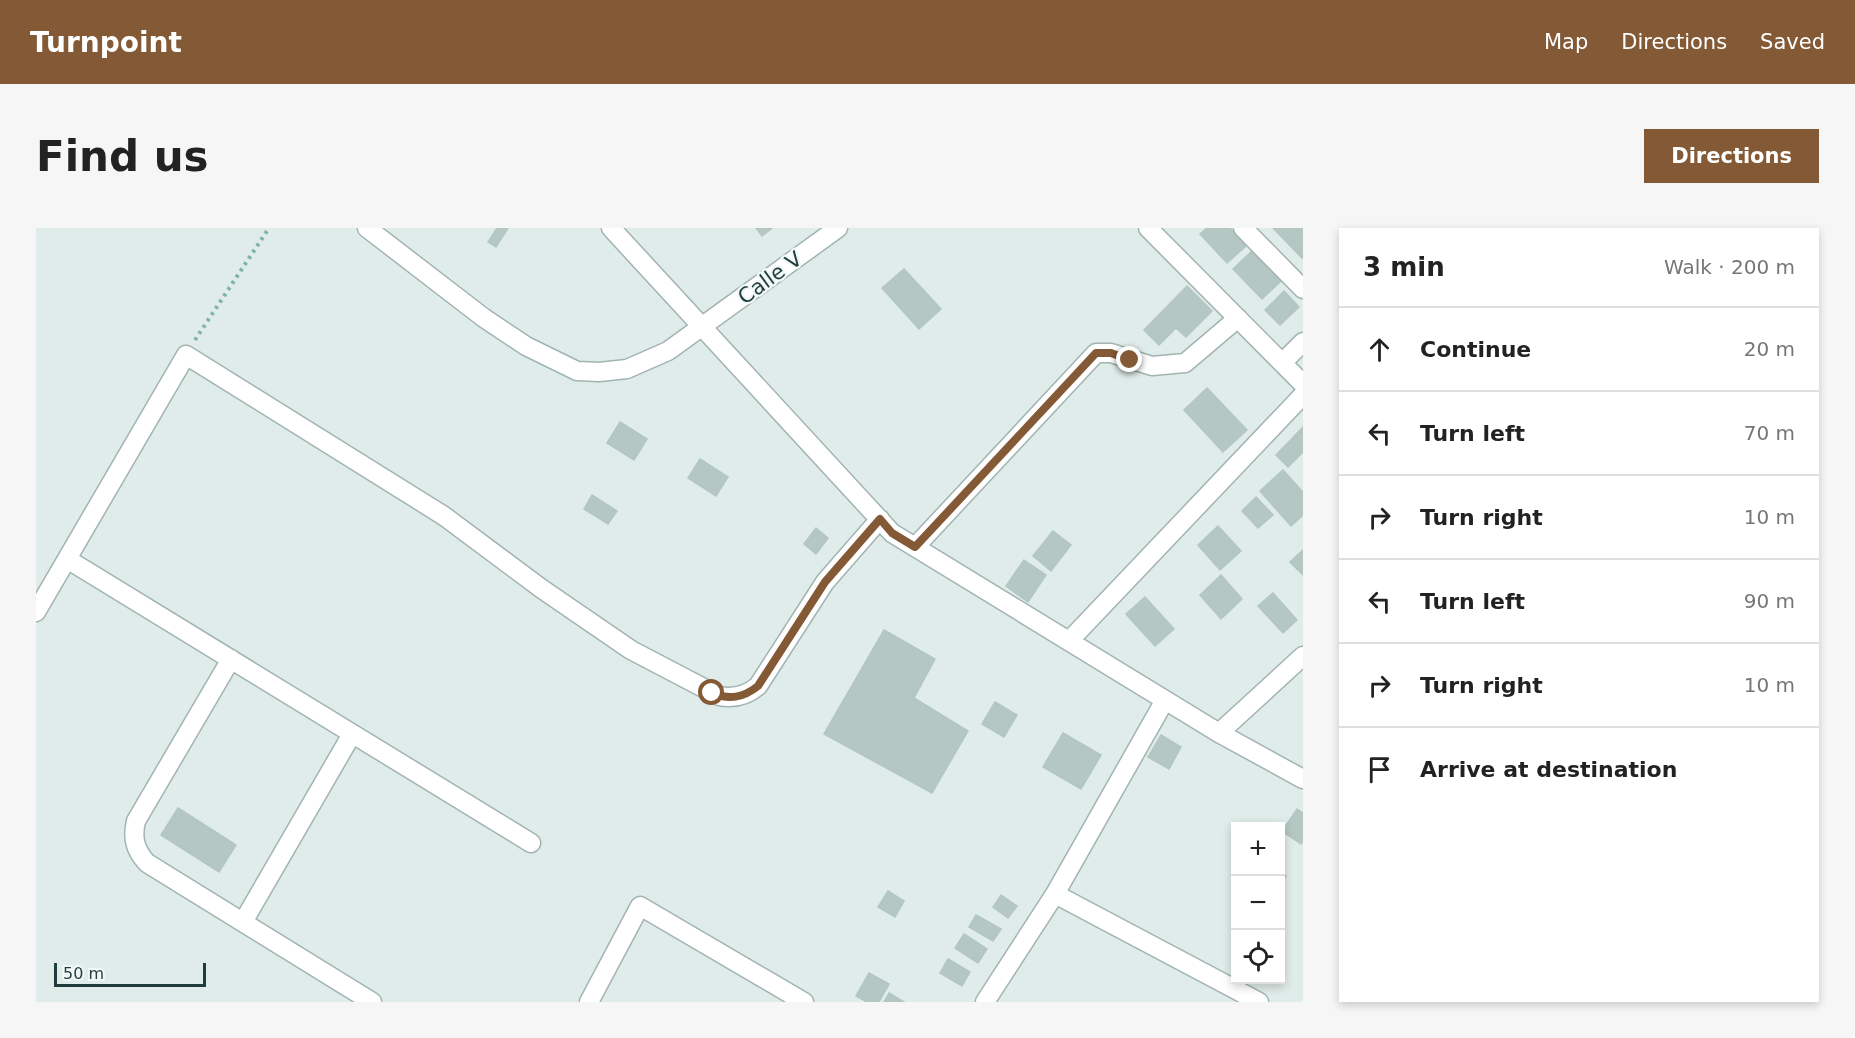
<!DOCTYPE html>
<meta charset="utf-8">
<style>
:root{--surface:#fff;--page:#f6f6f6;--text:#222;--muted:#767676;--line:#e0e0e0;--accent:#845936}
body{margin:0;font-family:"DejaVu Sans",sans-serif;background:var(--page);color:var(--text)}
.controls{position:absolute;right:18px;bottom:18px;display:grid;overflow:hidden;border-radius:0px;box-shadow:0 3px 9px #0003}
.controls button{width:54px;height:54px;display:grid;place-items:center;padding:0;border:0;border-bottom:2px solid var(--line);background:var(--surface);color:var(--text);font:30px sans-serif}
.scale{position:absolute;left:18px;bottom:15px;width:152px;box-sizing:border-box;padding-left:6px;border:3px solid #1f3d3c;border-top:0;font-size:16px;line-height:21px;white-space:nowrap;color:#1f3d3c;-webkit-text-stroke:4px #f1f8f6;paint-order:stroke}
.stop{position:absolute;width:18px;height:18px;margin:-14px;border:4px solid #845936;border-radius:50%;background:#fff}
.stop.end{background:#845936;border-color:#fff;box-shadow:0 2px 6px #0008}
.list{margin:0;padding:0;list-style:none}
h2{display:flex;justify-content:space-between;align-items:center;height:78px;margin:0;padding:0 24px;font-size:26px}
h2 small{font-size:20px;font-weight:400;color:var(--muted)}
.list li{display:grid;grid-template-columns:39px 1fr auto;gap:18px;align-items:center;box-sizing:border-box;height:84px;padding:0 24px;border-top:2px solid var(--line)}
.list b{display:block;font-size:22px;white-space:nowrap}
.list em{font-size:20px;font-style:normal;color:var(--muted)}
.icon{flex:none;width:33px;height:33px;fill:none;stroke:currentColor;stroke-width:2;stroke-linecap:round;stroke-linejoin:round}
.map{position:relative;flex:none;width:1267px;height:774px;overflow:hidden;border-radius:0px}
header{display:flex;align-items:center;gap:36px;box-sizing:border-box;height:84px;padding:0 30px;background:var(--accent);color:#fff}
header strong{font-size:28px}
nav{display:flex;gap:33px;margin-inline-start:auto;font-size:21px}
.intro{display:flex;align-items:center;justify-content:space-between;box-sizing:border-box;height:144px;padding:0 36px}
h1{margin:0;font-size:42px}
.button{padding:15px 27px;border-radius:0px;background:var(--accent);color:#fff;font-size:21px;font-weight:700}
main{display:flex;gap:36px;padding:0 36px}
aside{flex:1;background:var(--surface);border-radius:0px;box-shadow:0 3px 9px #0003}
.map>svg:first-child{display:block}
.building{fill:#b5c7c3;stroke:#b2c6c2;stroke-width:1.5}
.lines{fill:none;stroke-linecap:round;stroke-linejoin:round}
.minor-casing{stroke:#a2b4b2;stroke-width:21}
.path{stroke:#7eb2ac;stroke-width:4;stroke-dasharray:3 4.5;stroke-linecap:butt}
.minor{stroke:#fff;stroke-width:18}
.route{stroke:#845936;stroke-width:8}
.labels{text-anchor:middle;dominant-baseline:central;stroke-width:4.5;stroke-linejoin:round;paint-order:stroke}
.street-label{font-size:21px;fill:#1f3d3c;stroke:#f1f8f6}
</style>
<header>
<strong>Turnpoint</strong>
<nav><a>Map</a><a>Directions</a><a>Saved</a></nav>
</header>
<div class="intro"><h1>Find us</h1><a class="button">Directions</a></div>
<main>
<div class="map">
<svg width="1267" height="774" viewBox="0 0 1267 774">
<rect width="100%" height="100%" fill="#e0ece9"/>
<path class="building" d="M461 0H472L460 19 452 14Z
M720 0H736L726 8Z
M1171 0H1194L1210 18 1191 35 1164 6Z
M1237 0H1267V28L1266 30Z
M1216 23 1245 53 1226 71 1197 41Z
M868 41 905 81 883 101 846 60Z
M1151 58 1176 83 1150 109 1140 100 1123 117 1108 102Z
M1248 63 1263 79 1244 97 1229 82Z
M1171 160 1211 202 1187 224 1148 182Z
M584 194 611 211 598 232 571 215Z
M1267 199V224L1252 239 1240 227Z
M664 231 692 249 680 268 652 250Z
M1247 242 1267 264V287L1255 298 1224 263Z
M556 267 581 283 572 296 548 281Z
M1220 269 1237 287 1222 300 1206 283Z
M1182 298 1205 323 1184 342 1162 317Z
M780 300 792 310 780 326 768 316Z
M1017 303 1035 317 1015 343 997 328Z
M1267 322V347L1254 334Z
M988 332 1010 347 992 374 970 358Z
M1185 347 1206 371 1185 391 1164 367Z
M1237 365 1261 392 1247 405 1222 378Z
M1109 369 1138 401 1119 418 1090 386Z
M848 402 899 431 878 470 932 503 896 565 788 506Z
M959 474 981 487 968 509 946 496Z
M1027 505 1065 527 1045 561 1007 539Z
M1125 507 1145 519 1133 541 1112 529Z
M142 580 200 617 183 644 125 607Z
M1261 581 1267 585V613L1265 616 1246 603Z
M1244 645 1250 648 1244 658Z
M852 663 868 673 859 689 842 679Z
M965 667 981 678 972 690 957 679Z
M940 687 965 701 957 713 933 699Z
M928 706 951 721 942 735 919 720Z
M912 731 934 744 926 758 904 745Z
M833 745 853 756 843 774H831L820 768Z
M853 765 868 774H848Z"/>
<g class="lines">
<defs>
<path id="minor" d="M331 0 448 90 490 118 541 143 563 144 591 141 632 123 802 0
M575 0 856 305 1183 505 1267 551
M1112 0 1267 156
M1207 0 1267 61
M1246 135 1267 114
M879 319 1060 125H1075L1116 138 1149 135 1202 90
M31 331 495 615
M0 384 150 127 408 288 506 361 595 422 683 468C698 471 710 468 722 458L789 354 844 291
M1033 413 1267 167
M195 431 100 593C96 610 99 622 111 635L336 774
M1183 505 1267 428
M1019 666 1223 774
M207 694 316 506
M553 774 604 678 768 774
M949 774 1019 666 1129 472"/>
</defs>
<use href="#minor" class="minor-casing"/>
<path class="path" d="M159 112 233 0"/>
<use href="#minor" class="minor"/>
</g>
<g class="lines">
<path class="route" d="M676 465C693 472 707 470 722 458L789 354 844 291 856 305 879 319 1060 125H1075L1094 132"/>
</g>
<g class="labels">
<g class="street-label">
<text transform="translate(734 50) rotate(-36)">Calle V</text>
</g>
</g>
</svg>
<div class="controls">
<button>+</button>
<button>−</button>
<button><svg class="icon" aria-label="locate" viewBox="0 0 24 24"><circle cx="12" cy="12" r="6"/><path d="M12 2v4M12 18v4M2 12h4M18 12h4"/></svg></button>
</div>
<div class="scale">50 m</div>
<div class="stop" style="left:676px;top:465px"></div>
<div class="stop end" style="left:1094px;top:132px"></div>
</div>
<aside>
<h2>3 min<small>Walk · 200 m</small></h2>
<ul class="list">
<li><svg class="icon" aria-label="ahead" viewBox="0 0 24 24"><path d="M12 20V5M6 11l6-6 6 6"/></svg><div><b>Continue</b></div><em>20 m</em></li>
<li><svg class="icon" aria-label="left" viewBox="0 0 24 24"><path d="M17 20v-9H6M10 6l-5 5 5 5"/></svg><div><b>Turn left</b></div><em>70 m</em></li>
<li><svg class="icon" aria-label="right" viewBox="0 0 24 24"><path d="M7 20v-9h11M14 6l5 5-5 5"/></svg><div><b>Turn right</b></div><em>10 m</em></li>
<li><svg class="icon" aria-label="left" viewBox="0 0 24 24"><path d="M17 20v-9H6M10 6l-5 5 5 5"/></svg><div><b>Turn left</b></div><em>90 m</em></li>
<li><svg class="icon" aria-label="right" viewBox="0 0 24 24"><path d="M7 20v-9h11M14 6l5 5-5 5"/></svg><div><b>Turn right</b></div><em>10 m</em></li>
<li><svg class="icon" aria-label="arrive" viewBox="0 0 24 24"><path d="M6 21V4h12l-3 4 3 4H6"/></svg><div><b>Arrive at destination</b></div></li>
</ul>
</aside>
</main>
